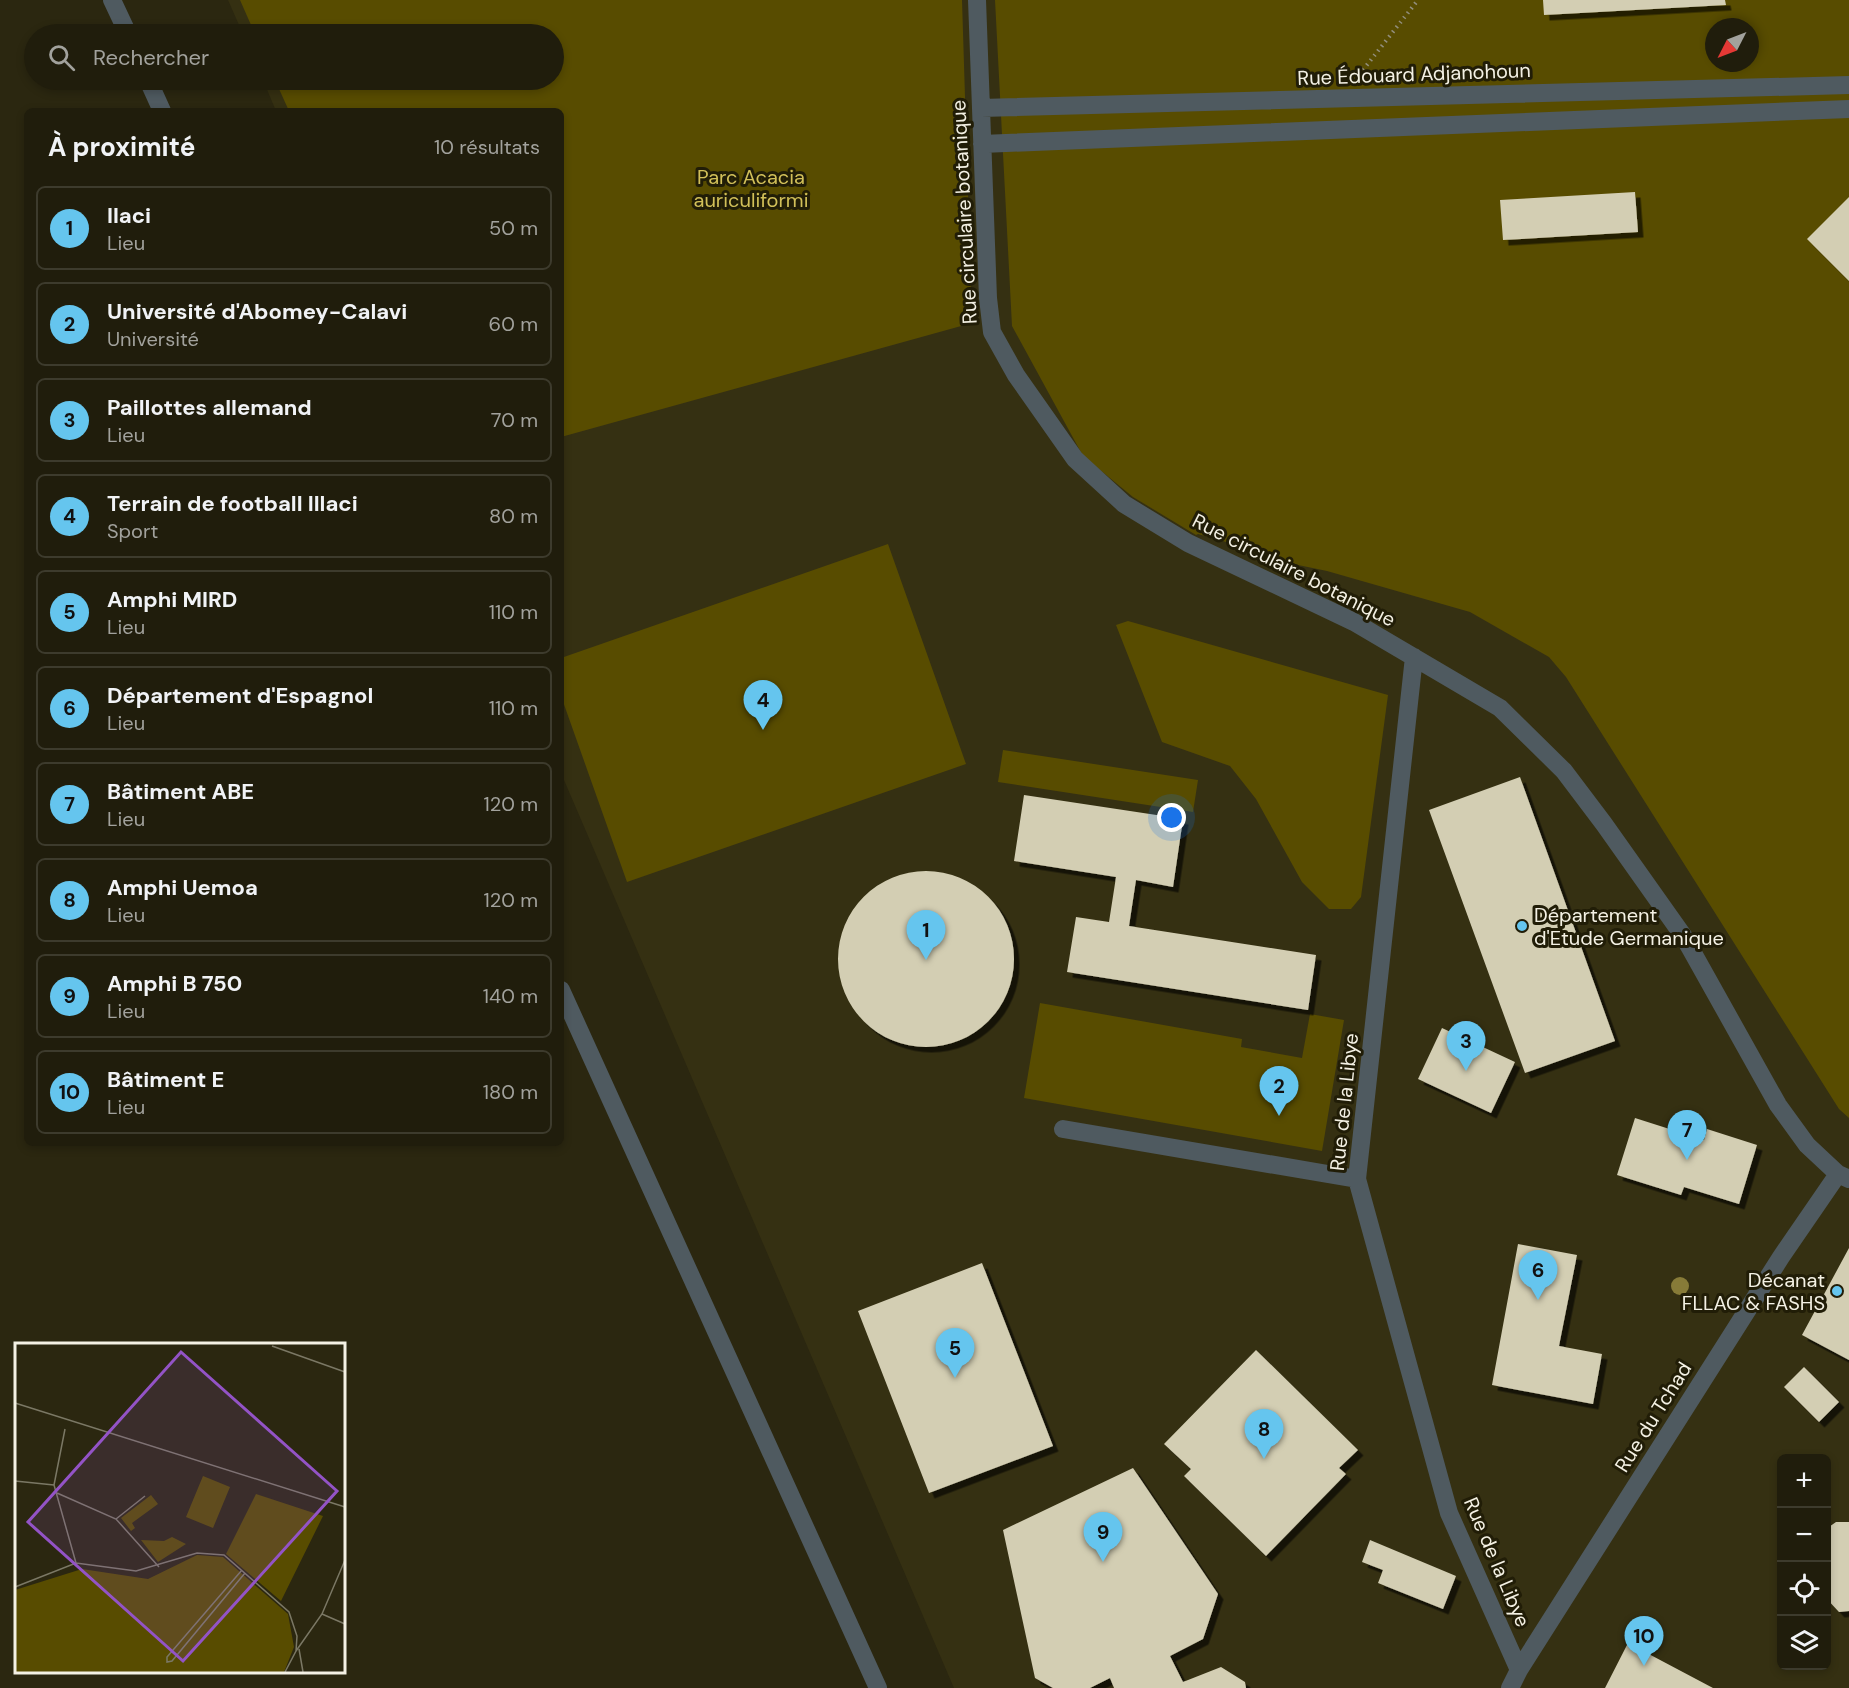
<!DOCTYPE html>
<html lang="fr">
<meta charset="utf-8">
<style>
:root{--surface:#201d0c;--page:#282615;--text:#f1f3f6;--muted:#a2a29d;--line:#3d3b2d;--accent:#65c5ee}
body{margin:0;font-family:"DM Sans",sans-serif;background:var(--page);color:var(--text)}
.controls{position:absolute;right:18px;bottom:18px;display:grid;overflow:hidden;border-radius:9px;box-shadow:0 3px 9px #0003}
.controls button{width:54px;height:54px;display:grid;place-items:center;padding:0;border:0;border-bottom:2px solid var(--line);background:var(--surface);color:var(--text);font:30px sans-serif}
.compass{position:absolute;left:1705px;top:18px;width:54px;height:54px;border-radius:50%;background:var(--surface);box-shadow:0 3px 9px #0003;rotate:228deg}
.you{position:absolute;left:1172px;top:818px;width:21px;height:21px;margin:-15px;border:4px solid #fff;border-radius:50%;background:#1a73e8;box-shadow:0 0 0 9px #1a73e833}
.badge{display:grid;place-items:center;width:39px;height:39px;border-radius:50%;background:var(--accent);color:#111;font-size:20px;font-weight:700}
.pin{position:absolute;translate:-50% -50px;filter:drop-shadow(0 2px 3px #0008)}
.pin::after{content:'';position:absolute;top:32px;width:21px;height:18px;background:inherit;clip-path:polygon(0 0,100% 0,50% 100%)}
.list{margin:0;padding:0;list-style:none}
h2{display:flex;justify-content:space-between;align-items:center;height:78px;margin:0;padding:0 24px;font-size:26px}
h2 small{font-size:20px;font-weight:400;color:var(--muted)}
.list li{display:grid;grid-template-columns:39px 1fr auto;gap:18px;align-items:center;box-sizing:border-box;height:84px;margin:0 12px 12px;padding:0 12px;border:2px solid var(--line);border-radius:9px}
.list b{display:block;font-size:22px;white-space:nowrap}
.list p{margin:0;font-size:20px;white-space:nowrap;color:var(--muted)}
.list em{font-size:20px;font-style:normal;color:var(--muted)}
.icon{flex:none;width:33px;height:33px;fill:none;stroke:currentColor;stroke-width:2;stroke-linecap:round;stroke-linejoin:round}
.map{position:relative;flex:none;width:1849px;height:1688px;overflow:hidden}
.search{position:absolute;background:var(--surface);box-shadow:0 3px 9px #0003;left:24px;top:24px;width:540px;height:66px;display:flex;align-items:center;gap:15px;box-sizing:border-box;padding:0 21px;border-radius:33px;color:var(--muted);font-size:22px}
.panel{position:absolute;background:var(--surface);box-shadow:0 3px 9px #0003;left:24px;top:108px;width:540px;height:1038px;border-radius:9px}
.map>svg:first-child{display:block}
.built{fill:#353012;fill-rule:evenodd}
.green{fill:#584c00;fill-rule:evenodd}
.building{fill:#d3ceb3;filter:url(#shadow)}
.lines{fill:none;stroke-linecap:round;stroke-linejoin:round}
.path{stroke:#928e7c;stroke-width:4;stroke-dasharray:1.5 4.5;stroke-linecap:butt}
.service{stroke:#4f5a60;stroke-width:18}
.minor{stroke:#4f5a60;stroke-width:18}
.tree{fill:#877b38}
.poi-dot{fill:#65c5ee;stroke:#211d07;stroke-width:2}
.labels{text-anchor:middle;dominant-baseline:central;stroke-width:6;stroke-linejoin:round;paint-order:stroke}
.street-label{font-size:20px;fill:#f4f1e4;stroke:#211d07}
.park-label{font-size:20px;fill:#d2c059;stroke:#211d07}
.poi-label{font-size:20px;fill:#f4f1e4;stroke:#211d07;text-anchor:start}
.inset-road{fill:none;stroke:#7b7865;stroke-width:1.5}
.view{fill:#9353c6;fill-opacity:0.15;stroke:#9353c6;stroke-width:3}
.inset-edge{fill:none;stroke:#f4f1e4;stroke-width:3}
</style>
<div class="map">
<svg width="1849" height="1688" viewBox="0 0 1849 1688">
<defs>
<filter id="shadow"><feDropShadow dx="5.5" dy="5.5" stdDeviation="0" flood-color="#0009"/></filter>
</defs>
<rect width="100%" height="100%" fill="#2b2710"/>
<path class="built" d="M228 0H1849V1688H954L561 773V111H276L263 80H554V34H243ZM1714 27H1750V63H1714ZM1782 1458H1826V1666H1782Z"/>
<path class="green" d="M240 0H962L972 323 561 437V111H289L275 80H554V34H255Z
M995 0H1849V1118L1839 1109 1566 677 1549 657 1470 612 1327 571 1298 565 1272 555 1198 534 1196 535 1133 497 1083 456 1012 326ZM1714 27H1750V63H1714Z
M888 544 966 764 627 882 561 696V658Z
M1128 621 1388 695 1361 897 1351 909H1329L1302 882 1256 799 1230 766 1162 742 1116 625Z
M1003 750 1198 780 1193 812 998 782Z
M1040 1003 1242 1039 1241 1047 1302 1058 1310 1014 1344 1020 1322 1151 1024 1098Z"/>
<path class="building" d="M1543 0H1725L1726 5 1544 15Z
M1635 192 1638 232 1503 240 1500 200Z
M1849 197V281L1807 239Z
M1520 777 1615 1041 1525 1073 1429 810Z
M1024 795 1183 819 1173 887 1136 880 1129 926 1316 955 1308 1010 1067 972 1076 917 1109 922 1116 877 1014 861Z
M838 959a88 88 0 1 1 176 0a88 88 0 1 1-176 0Z
M1442 1028 1515 1062 1491 1113 1418 1079Z
M1635 1118 1704 1140 1707 1129 1757 1145 1739 1204 1684 1187 1681 1195 1617 1175Z
M1518 1244 1577 1255 1559 1346 1602 1354 1593 1404 1492 1385Z
M1849 1248V1360L1802 1335Z
M982 1263 1053 1446 929 1493 858 1311Z
M1256 1350 1358 1450 1339 1468 1346 1474 1266 1556 1184 1476 1191 1469 1164 1444Z
M1804 1367 1839 1402 1819 1422 1784 1387Z
M1133 1468 1218 1594 1203 1639 1170 1656 1183 1682 1221 1667 1245 1682 1246 1688H1114L1110 1678 1090 1688H1053L1035 1678 1003 1530Z
M1836 1522H1849V1611L1839 1612 1826 1598V1529Z
M1370 1540 1456 1576 1443 1609 1378 1583 1383 1570 1362 1562Z
M1628 1643 1713 1688H1605Z"/>
<g class="lines">
<path class="path" d="M1363 70 1418 0"/>
<path class="service" d="M977 0 988 298 992 332 1016 375 1075 459 1124 504 1188 543 1354 622 1500 708 1564 771 1604 824 1684 937 1778 1105 1807 1145 1838 1174 1849 1179
M981 108 1849 85
M982 144 1849 109
M1414 657 1357 1179 1449 1513 1519 1670
M1063 1129 1357 1179
M1510 1688 1519 1670 1781 1257 1838 1174"/>
<path class="minor" d="M112 0 128 34
M148 80 162 111
M561 990 878 1688"/>
</g>
<circle class="tree" cx="1680" cy="1286" r="9"/>
<g class="poi-dot">
<circle cx="1522" cy="926" r="6"/>
<circle cx="1837" cy="1291" r="6"/>
</g>
<g class="labels">
<g class="street-label">
<text transform="translate(1414 74) rotate(-2)">Rue Édouard Adjanohoun</text>
<text transform="translate(964 212) rotate(-93)">Rue circulaire botanique</text>
<text transform="translate(1294 570) rotate(27)">Rue circulaire botanique</text>
<text transform="translate(1344 1102) rotate(-84)">Rue de la Libye</text>
<text transform="translate(1653 1417) rotate(-58)">Rue du Tchad</text>
<text transform="translate(1497 1562) rotate(67)">Rue de la Libye</text>
</g>
<g class="park-label">
<text x="751" y="177">Parc Acacia<tspan x="751" dy="23">auriculiformi</tspan></text>
</g>
<g class="poi-label">
<text x="1534" y="915">Département<tspan x="1534" dy="23">d'Etude Germanique</tspan></text>
<text x="1825" y="1280" text-anchor="end">Décanat<tspan x="1825" dy="23">FLLAC &amp; FASHS</tspan></text>
</g>
</g>
<g transform="translate(15 1343)">
<rect width="330" height="330" fill="#2b2710"/>
<path d="M188 133 215 144 198 185 171 174ZM241 151 308 173 266 258 211 211ZM136 152 143 161 117 180 120 185 116 188 106 175ZM157 194 171 201 143 219 126 197 149 198ZM182 212 208 214 273 271 279 304 269 329H0V247L67 226 133 236Z" fill="#584c00"/>
<path class="inset-road" d="M257 3 330 29M0 60 330 164M50 86 39 142 61 220M0 138 39 142M42 150 101 176 144 224M101 176 130 153M227 227 152 314V319L157 318 230 230M0 244 61 220 121 228 182 210 209 212 274 269 282 293 281 308 270 329M307 271 330 281M284 306 288 329M281 308 307 271 330 217"/>
<path class="view" d="M166 9 322 148 168 318 13 179Z"/>
<rect width="330" height="330" class="inset-edge"/>
</g>
</svg>
<div class="controls">
<button>+</button>
<button>−</button>
<button><svg class="icon" aria-label="locate" viewBox="0 0 24 24"><circle cx="12" cy="12" r="6"/><path d="M12 2v4M12 18v4M2 12h4M18 12h4"/></svg></button>
<button><svg class="icon" aria-label="layers" viewBox="0 0 24 24"><path d="M12 4l9 5-9 5-9-5zM3 14l9 5 9-5"/></svg></button>
</div>
<svg class="compass" viewBox="-18 -18 36 36"><path d="M0-13l5 13h-10z" fill="#e53935"/><path d="M0 13l5-13h-10z" fill="#a2a29d"/></svg>
<div class="you"></div>
<div class="pin badge" style="left:926px;top:960px">1</div>
<div class="pin badge" style="left:1279px;top:1116px">2</div>
<div class="pin badge" style="left:1466px;top:1071px">3</div>
<div class="pin badge" style="left:763px;top:730px">4</div>
<div class="pin badge" style="left:955px;top:1378px">5</div>
<div class="pin badge" style="left:1538px;top:1300px">6</div>
<div class="pin badge" style="left:1687px;top:1160px">7</div>
<div class="pin badge" style="left:1264px;top:1459px">8</div>
<div class="pin badge" style="left:1103px;top:1562px">9</div>
<div class="pin badge" style="left:1644px;top:1666px">10</div>
<div class="search"><svg class="icon" aria-label="search" viewBox="0 0 24 24"><circle cx="10" cy="10" r="6"/><path d="M15 15l6 6"/></svg>Rechercher</div>
<section class="panel">
<h2>À proximité<small>10 résultats</small></h2>
<ul class="list">
<li><span class="badge">1</span><div><b>Ilaci</b><p>Lieu</p></div><em>50 m</em></li>
<li><span class="badge">2</span><div><b>Université d'Abomey-Calavi</b><p>Université</p></div><em>60 m</em></li>
<li><span class="badge">3</span><div><b>Paillottes allemand</b><p>Lieu</p></div><em>70 m</em></li>
<li><span class="badge">4</span><div><b>Terrain de football Illaci</b><p>Sport</p></div><em>80 m</em></li>
<li><span class="badge">5</span><div><b>Amphi MIRD</b><p>Lieu</p></div><em>110 m</em></li>
<li><span class="badge">6</span><div><b>Département d'Espagnol</b><p>Lieu</p></div><em>110 m</em></li>
<li><span class="badge">7</span><div><b>Bâtiment ABE</b><p>Lieu</p></div><em>120 m</em></li>
<li><span class="badge">8</span><div><b>Amphi Uemoa</b><p>Lieu</p></div><em>120 m</em></li>
<li><span class="badge">9</span><div><b>Amphi B 750</b><p>Lieu</p></div><em>140 m</em></li>
<li><span class="badge">10</span><div><b>Bâtiment E</b><p>Lieu</p></div><em>180 m</em></li>
</ul>
</section>
</div>
